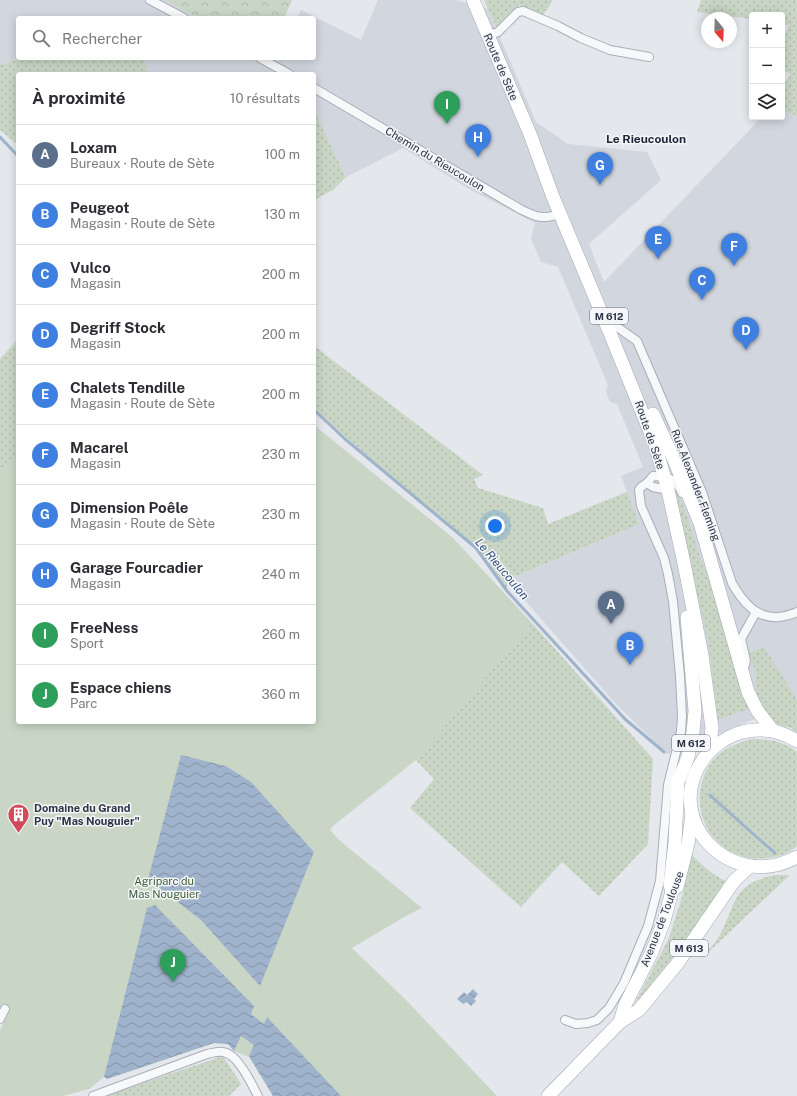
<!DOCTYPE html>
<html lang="fr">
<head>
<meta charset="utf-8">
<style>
	:root { --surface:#fff; --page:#f7f7f7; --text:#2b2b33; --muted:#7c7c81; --line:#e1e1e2; --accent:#d93025 }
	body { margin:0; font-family:"Public Sans",sans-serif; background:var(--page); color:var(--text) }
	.controls { position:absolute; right:12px; top:12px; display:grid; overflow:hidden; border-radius:4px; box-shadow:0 2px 10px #0003 }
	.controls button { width:36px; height:36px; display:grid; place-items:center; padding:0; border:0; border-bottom:1px solid var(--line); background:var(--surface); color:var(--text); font:20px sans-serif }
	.compass { position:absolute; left:701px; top:12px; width:36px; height:36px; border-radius:50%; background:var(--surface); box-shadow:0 2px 10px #0003; rotate:161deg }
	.you { position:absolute; left:495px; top:526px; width:14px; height:14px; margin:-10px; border:3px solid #fff; border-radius:50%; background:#1a73e8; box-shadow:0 0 0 6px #1a73e833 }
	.badge { display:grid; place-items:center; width:26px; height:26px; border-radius:50%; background:var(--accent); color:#fff; font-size:13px; font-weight:700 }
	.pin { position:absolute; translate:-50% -33px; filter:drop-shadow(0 1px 2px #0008) }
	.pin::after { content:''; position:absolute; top:21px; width:14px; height:12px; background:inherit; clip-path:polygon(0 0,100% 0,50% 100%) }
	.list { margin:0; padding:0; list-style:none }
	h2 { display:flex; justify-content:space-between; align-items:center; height:52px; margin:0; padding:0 16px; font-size:17px }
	h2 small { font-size:13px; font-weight:400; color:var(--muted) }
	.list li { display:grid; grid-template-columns:26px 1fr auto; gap:12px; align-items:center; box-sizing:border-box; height:60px; padding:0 16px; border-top:1px solid var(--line) }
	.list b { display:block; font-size:15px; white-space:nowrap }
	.list p { margin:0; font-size:13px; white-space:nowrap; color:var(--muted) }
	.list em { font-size:13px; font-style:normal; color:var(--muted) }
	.icon { flex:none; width:22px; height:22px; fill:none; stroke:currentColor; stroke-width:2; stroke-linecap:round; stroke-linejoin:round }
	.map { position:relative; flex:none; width:797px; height:1096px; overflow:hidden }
	.search { position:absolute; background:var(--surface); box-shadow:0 2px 10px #0003; left:16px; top:16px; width:300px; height:44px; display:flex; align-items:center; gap:10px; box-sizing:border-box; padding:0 14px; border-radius:4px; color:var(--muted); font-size:15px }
	.panel { position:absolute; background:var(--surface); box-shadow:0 2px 10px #0003; left:16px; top:72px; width:300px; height:652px; border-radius:4px }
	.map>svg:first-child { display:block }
	.built { fill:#d2d6de }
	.grass { fill:url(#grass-dots) }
	.forest { fill:url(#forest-crowns) }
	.park { fill:#c9d6c5 }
	.water { fill:url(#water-waves) }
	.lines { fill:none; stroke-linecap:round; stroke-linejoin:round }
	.stream { stroke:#9fb4cc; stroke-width:3 }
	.minor-casing { stroke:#a9aeb7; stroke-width:10 }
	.primary-casing { stroke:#a3abb8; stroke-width:14 }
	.minor { stroke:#f7f8fa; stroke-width:8 }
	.primary { stroke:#fff; stroke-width:13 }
	.labels { text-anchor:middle; stroke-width:3; stroke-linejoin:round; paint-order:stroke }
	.shield { fill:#f4f6f9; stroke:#676e7b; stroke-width:1 }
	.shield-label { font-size:10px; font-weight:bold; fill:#2b3445 }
	.street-label { font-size:11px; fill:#2b3445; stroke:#f4f6f9 }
	.poi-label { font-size:11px; font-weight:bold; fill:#2b3445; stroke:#f4f6f9; text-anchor:start }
	.park-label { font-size:11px; fill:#3f6138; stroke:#f4f6f9 }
	.neighbourhood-label { font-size:12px; font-weight:bold; fill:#1d2536; stroke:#f4f6f9 }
	.water-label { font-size:12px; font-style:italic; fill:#34527a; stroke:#f4f6f9 }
</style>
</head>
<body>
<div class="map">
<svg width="797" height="1096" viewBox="0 0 797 1096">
	<defs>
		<pattern id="grass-dots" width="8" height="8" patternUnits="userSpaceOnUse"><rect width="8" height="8" fill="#c9d6c5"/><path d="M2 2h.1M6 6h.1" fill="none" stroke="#adb8ab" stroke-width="1.8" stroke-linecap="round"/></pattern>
		<pattern id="forest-crowns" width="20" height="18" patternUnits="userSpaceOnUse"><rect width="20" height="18" fill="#c9d6c5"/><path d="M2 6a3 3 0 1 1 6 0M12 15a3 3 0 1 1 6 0" fill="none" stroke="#adb8ab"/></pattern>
		<pattern id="water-waves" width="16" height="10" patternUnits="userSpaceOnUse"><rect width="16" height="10" fill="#9fb4cc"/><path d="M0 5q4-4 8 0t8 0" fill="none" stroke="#8293a7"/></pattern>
	</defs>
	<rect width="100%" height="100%" fill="#e4e7ec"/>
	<g class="built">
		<path d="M 0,0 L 166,0 L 198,18 L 18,18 L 18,58 L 19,58 L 0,65 Z"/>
		<path d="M 378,0 L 456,0 L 488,9 L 536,122 L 568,144 L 647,152 L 661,180 L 589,244 L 604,282 L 762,117 L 782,117 L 782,110 L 797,116 L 797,707 L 793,704 L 667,754 L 616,704 L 507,580 L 639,524 L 621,476 L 643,467 L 617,404 L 610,402 L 606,392 L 608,385 L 558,267 L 541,262 L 531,239 L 535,223 L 469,189 L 403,148 L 346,177 L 314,110 L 314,74 L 149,74 L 143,58 L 270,58 L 278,62 L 280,58 L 314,58 L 314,18 L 297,18 L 301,10 L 361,40 Z"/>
	</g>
	<g class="grass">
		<path d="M 484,0 L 553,0 L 543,15 L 519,5 L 497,29 Z"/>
		<path d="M 701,0 L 797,0 L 797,116 L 782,110 L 782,89 L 790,74 L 782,69 L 782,44 L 789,25 L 782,24 L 782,15 L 752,15 L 752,19 L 697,12 Z"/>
		<path d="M 19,58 L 143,58 L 149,74 L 18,74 L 18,145 L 0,130 L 0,65 Z"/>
		<path d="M 314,110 L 346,177 L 333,190 L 314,200 Z"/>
		<path d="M 18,339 L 18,458 L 0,472 L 0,359 Z"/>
		<path d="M 314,346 L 483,475 L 474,479 L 478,488 L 543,508 L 548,524 L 627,492 L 639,524 L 507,580 L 507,591 L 476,548 L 314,410 Z"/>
		<path d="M 673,491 L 678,494 L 684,507 L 701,559 L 714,590 L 750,708 L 718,720 L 708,640 Z"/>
		<path d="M 532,623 L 653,759 L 648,844 L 599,896 L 562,862 L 521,907 L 410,808 L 434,779 L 416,760 Z"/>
		<path d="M 764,647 L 797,700 L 797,732 L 791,728 L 776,724 L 757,700 L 756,674 L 749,653 Z"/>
		<path d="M 750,739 C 768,739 782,740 797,752 L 797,846 C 789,854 777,857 767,858 C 712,865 680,803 713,760 C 722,749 736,744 750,739 Z"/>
		<path d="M 692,855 C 702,865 712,875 726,881 C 697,923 670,966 635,1003 L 669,938 L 682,897 Z"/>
		<path d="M 775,875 L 790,875 L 701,959 C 706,952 714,945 718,938 C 738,904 729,885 775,875 Z"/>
		<path d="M 223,1056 L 241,1084 L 229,1096 L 105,1096 Z"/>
	</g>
	<path class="forest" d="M 166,0 L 292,0 L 284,18 L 198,18 Z"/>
	<path class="park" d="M 314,425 L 452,537 L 532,623 L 416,760 L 333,826 L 330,830 L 339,840 L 422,908 L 404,917 L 352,948 L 406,1000 L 497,1096 L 273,1096 L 249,1057 L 234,1051 L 228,1044 L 214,1043 L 107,1079 L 104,1077 L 89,1089 L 63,1096 L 0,1096 L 0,1030 L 9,1012 L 0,1007 L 0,472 L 18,458 L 18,722 L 314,722 Z"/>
	<g class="water">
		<path d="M 181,755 L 226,766 L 251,782 L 314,852 L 260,986 L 201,920 L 148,879 Z"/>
		<path d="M 155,905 L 254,1006 L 251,1014 L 264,1024 L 267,1017 L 341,1096 L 273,1096 L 249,1056 L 254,1045 L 241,1036 L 234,1051 L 228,1044 L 214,1043 L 107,1079 L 104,1077 L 147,908 Z"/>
		<path d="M 473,989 L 478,994 L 474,999 L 476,1001 L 471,1006 L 467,1002 L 463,1004 L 457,999 L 464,992 L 467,995 Z"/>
	</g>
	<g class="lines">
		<g class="stream">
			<path d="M 0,137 L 16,154"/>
			<path d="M 314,410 L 345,439 L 476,548 L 507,591 L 625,719 L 664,752"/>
			<path d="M 710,795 L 743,825 L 775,853"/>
		</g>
		<defs>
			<g id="minor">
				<path d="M 150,0 L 184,18"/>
				<path d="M 488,36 L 498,32 L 518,12 L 523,11 L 558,26 L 581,38 L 610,50 L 649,57"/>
				<path d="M 260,58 L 289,74"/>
				<path d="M 314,88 L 520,209 C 536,217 542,220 559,214"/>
				<path d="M 613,324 L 637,341 L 702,492 L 732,583 C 742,601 756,619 779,617 C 785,616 791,615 797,612"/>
				<path d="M 647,483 L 653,487 L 668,490"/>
				<path d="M 745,665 L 746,661 L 741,639 L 756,612"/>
				<path d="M 0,1019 L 5,1009"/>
				<path d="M 565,1020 L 576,1024 L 588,1023 L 597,1020 L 609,1008 L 624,983 L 648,926 L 660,881 L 668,785 L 681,732 L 682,716 L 680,676 L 673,601 L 668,574 L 664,558 L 641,506 L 639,490 L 641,487 L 647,483 L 653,476 C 668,476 676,479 682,493"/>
				<path d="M 93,1096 L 207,1054 C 212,1053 218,1051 223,1052 C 238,1054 251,1083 258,1096"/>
			</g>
			<g id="primary">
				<path d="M 473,0 L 530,134 L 553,197 L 610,333 L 655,444 L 668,490 L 684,563 L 702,655 L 712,728 L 709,752"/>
				<path d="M 653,414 L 672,455 L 700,523 L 748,692 L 757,710 L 773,731"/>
				<path d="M 797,741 C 778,729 757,727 736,734 C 723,739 713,747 705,757 C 659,817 729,894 797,857"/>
				<path d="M 672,891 L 670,885 L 675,842 L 678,782 L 688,757 L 693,732 L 695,711 L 687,617"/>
				<path d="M 620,1022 L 625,1005 L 651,954 L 664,921 L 672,891 L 677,887 L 688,844 L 692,814"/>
				<path d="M 548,1096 L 620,1022 L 639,1010 L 677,964 L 734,881 L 750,866"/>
			</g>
		</defs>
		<use href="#minor" class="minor-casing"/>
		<use href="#primary" class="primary-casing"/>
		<use href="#minor" class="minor"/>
		<use href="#primary" class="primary"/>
	</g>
	<defs>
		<symbol id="building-pin" viewBox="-11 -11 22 30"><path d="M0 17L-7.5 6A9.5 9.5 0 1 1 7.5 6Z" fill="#d1495b" stroke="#f4f6f9"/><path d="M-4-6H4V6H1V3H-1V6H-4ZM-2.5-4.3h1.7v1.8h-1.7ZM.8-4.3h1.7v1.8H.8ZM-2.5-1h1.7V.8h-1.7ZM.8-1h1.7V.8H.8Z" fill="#fff"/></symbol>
	</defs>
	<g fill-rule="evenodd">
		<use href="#building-pin" x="6" y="802" width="25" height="34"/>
	</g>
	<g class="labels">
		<g class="shield">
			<rect x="590" y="308" width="38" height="16" rx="3"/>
			<rect x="672" y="735" width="38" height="16" rx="3"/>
			<rect x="670" y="940" width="38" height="16" rx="3"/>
		</g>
		<g class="shield-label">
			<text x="609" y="320">M 612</text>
			<text x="691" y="747">M 612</text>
			<text x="689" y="952">M 613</text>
		</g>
		<g class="street-label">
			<text transform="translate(501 67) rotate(67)" y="4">Route de Sète</text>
			<text transform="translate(435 159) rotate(31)" y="4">Chemin du Rieucoulon</text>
			<text transform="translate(650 435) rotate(71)" y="4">Route de Sète</text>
			<text transform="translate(696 485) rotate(69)" y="4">Rue Alexander Fleming</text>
			<text transform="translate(662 919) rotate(-69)" y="4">Avenue de Toulouse</text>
		</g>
		<g class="poi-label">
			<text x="34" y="812">Domaine du Grand<tspan x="34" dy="13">Puy "Mas Nouguier"</tspan></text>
		</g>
		<g class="park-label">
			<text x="164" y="885">Agriparc du<tspan x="164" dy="13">Mas Nouguier</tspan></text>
		</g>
		<g class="neighbourhood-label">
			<text x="646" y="143">Le Rieucoulon</text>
		</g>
		<g class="water-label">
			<text transform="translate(502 569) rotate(50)" y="4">Le Rieucoulon</text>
		</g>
	</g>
</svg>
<div class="controls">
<button>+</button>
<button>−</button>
<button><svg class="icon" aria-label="layers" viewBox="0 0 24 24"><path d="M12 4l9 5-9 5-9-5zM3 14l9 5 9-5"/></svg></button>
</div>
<svg class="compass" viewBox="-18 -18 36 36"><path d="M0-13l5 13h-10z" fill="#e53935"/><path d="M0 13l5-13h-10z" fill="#7c7c81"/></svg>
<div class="you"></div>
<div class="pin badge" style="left:611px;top:624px;background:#5c6f8a">A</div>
<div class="pin badge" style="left:630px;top:665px;background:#3f7fe0">B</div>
<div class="pin badge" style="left:702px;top:300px;background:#3f7fe0">C</div>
<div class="pin badge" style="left:746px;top:350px;background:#3f7fe0">D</div>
<div class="pin badge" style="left:658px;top:259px;background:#3f7fe0">E</div>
<div class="pin badge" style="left:734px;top:266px;background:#3f7fe0">F</div>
<div class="pin badge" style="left:600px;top:185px;background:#3f7fe0">G</div>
<div class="pin badge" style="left:478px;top:157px;background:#3f7fe0">H</div>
<div class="pin badge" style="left:447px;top:124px;background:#2e9e5b">I</div>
<div class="pin badge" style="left:173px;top:982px;background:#2e9e5b">J</div>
<div class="search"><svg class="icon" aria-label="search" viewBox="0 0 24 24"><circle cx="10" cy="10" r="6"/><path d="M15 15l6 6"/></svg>Rechercher</div>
<section class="panel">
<h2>À proximité<small>10 résultats</small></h2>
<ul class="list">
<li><span class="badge" style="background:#5c6f8a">A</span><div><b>Loxam</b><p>Bureaux · Route de Sète</p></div><em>100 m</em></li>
<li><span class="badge" style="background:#3f7fe0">B</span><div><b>Peugeot</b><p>Magasin · Route de Sète</p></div><em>130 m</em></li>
<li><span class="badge" style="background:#3f7fe0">C</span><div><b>Vulco</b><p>Magasin</p></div><em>200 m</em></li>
<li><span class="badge" style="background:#3f7fe0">D</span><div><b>Degriff Stock</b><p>Magasin</p></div><em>200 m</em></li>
<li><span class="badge" style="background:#3f7fe0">E</span><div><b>Chalets Tendille</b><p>Magasin · Route de Sète</p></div><em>200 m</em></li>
<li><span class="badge" style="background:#3f7fe0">F</span><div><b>Macarel</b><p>Magasin</p></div><em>230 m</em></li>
<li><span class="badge" style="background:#3f7fe0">G</span><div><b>Dimension Poêle</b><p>Magasin · Route de Sète</p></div><em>230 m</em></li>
<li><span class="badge" style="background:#3f7fe0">H</span><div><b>Garage Fourcadier</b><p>Magasin</p></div><em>240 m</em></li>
<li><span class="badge" style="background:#2e9e5b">I</span><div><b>FreeNess</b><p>Sport</p></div><em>260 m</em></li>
<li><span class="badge" style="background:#2e9e5b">J</span><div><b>Espace chiens</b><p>Parc</p></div><em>360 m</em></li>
</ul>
</section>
</div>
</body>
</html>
